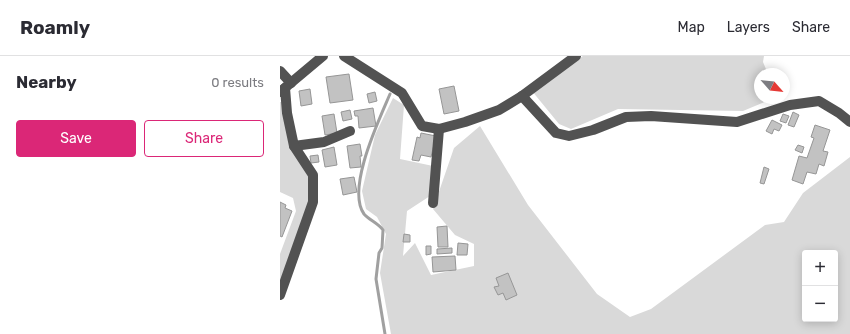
<!DOCTYPE html>
<html lang="en">
<head>
<meta charset="utf-8">
<style>
	:root { --surface:#fff; --page:#f2f2f3; --text:#2b2b33; --muted:#7c7c81; --line:#e1e1e2; --accent:#db2777 }
	body { margin:0; font-family:Rubik,sans-serif; background:var(--page); color:var(--text) }
	.controls { position:absolute; right:12px; bottom:12px; display:grid; overflow:hidden; border-radius:4px; box-shadow:0 2px 10px #0003 }
	.controls button { width:36px; height:36px; display:grid; place-items:center; padding:0; border:0; border-bottom:1px solid var(--line); background:var(--surface); color:var(--text); font:20px sans-serif }
	.compass { position:absolute; left:474px; top:12px; width:36px; height:36px; border-radius:50%; background:var(--surface); box-shadow:0 2px 10px #0003; rotate:117deg }
	.list { margin:0; padding:0; list-style:none }
	h2 { display:flex; justify-content:space-between; align-items:center; height:52px; margin:0; padding:0 16px; font-size:17px }
	h2 small { font-size:13px; font-weight:400; color:var(--muted) }
	.actions { display:flex; gap:8px; padding:12px 16px }
	.actions a { flex:1; padding:9px 0; border:1px solid var(--accent); border-radius:4px; text-align:center; font-size:14px; color:var(--accent) }
	.actions .main { background:var(--accent); color:#fff }
	.map { position:relative; flex:none; width:570px; height:278px; overflow:hidden }
	header { display:flex; align-items:center; gap:24px; box-sizing:border-box; height:56px; padding:0 20px; background:var(--surface); border-bottom:1px solid var(--line) }
	header strong { font-size:19px }
	nav { display:flex; gap:22px; margin-inline-start:auto; font-size:14px }
	main { display:flex }
	aside { flex:1; background:var(--surface) }
	.map>svg:first-child { display:block }
	.green { fill:#d9d9d9; fill-rule:evenodd }
	.lines { fill:none; stroke-linecap:round; stroke-linejoin:round }
	.stream { stroke:#a0a0a0; stroke-width:3 }
	.building { fill:#c2c2c2; stroke:#969696 }
	.minor { stroke:#525252; stroke-width:10 }
</style>
</head>
<body>
<header>
<strong>Roamly</strong>
<nav><a>Map</a><a>Layers</a><a>Share</a></nav>
</header>
<main>
<aside>
<h2>Nearby<small>0 results</small></h2>
<ul class="list">
</ul>
<div class="actions"><a class="main">Save</a><a>Share</a></div>
</aside>
<div class="map">
<svg width="570" height="278" viewBox="0 0 570 278">
	<rect width="100%" height="100%" fill="#fff"/>
	<g class="green">
		<path d="M 303,0 L 484,0 L 483,6 L 488,18 L 480,18 L 480,42 L 494,42 L 463,55 L 338,53 L 291,73 L 279,68 L 252,35 Z"/>
		<path d="M 113,42 L 124,49 L 120,103 L 153,110 L 150,140 L 127,155 L 123,200 L 135,187 L 151,219 L 194,210 L 194,188 L 175,179 L 153,153 L 174,92 L 200,70 L 248,149 L 317,238 L 350,261 L 371,253 L 485,169 L 504,166 L 523,137 L 570,101 L 570,278 L 111,278 L 100,217 L 106,178 L 97,161 L 86,153 L 82,135 L 95,79 ZM 525,197 L 555,197 L 555,263 L 525,263 Z"/>
		<path d="M 0,46 L 2,46 L 28,120 L 29,150 L 0,227 L 0,198 L 16,155 L 13,142 L 0,136 Z"/>
	</g>
	<g class="lines">
		<path class="stream" d="M 105,278 L 96,223 L 99,197 L 102,192 L 103,174 C 98,167 89,164 84,158 C 66,133 99,64 110,38"/>
	</g>
	<g class="building">
		<path d="M 69,18 L 73,44 L 50,47 L 46,21 Z"/>
		<path d="M 174,30 L 179,55 L 164,58 L 159,33 Z"/>
		<path d="M 30,33 L 32,48 L 21,50 L 19,35 Z"/>
		<path d="M 95,36 L 97,45 L 89,47 L 87,38 Z"/>
		<path d="M 93,52 L 96,70 L 79,72 L 78,60 L 75,60 L 74,55 Z"/>
		<path d="M 70,54 L 72,63 L 63,65 L 61,56 Z"/>
		<path d="M 513,56 L 519,59 L 514,71 L 508,69 Z"/>
		<path d="M 54,58 L 57,77 L 45,79 L 42,60 Z"/>
		<path d="M 503,58 L 509,60 L 506,67 L 500,65 Z"/>
		<path d="M 492,64 L 502,69 L 499,75 L 494,73 L 492,78 L 486,75 Z"/>
		<path d="M 535,69 L 550,74 L 543,95 L 548,96 L 544,110 L 539,108 L 536,118 L 527,116 L 523,128 L 512,124 L 519,100 L 527,102 L 534,82 L 531,81 Z"/>
		<path d="M 141,77 L 156,80 L 151,101 L 141,99 L 139,105 L 132,104 L 137,81 L 140,82 Z"/>
		<path d="M 80,88 L 82,100 L 80,100 L 81,111 L 70,112 L 67,90 Z"/>
		<path d="M 518,89 L 524,91 L 522,97 L 515,94 Z"/>
		<path d="M 54,91 L 57,109 L 45,111 L 42,94 Z"/>
		<path d="M 38,99 L 39,106 L 31,107 L 30,100 Z"/>
		<path d="M 484,111 L 489,113 L 484,128 L 480,127 Z"/>
		<path d="M 74,121 L 77,136 L 63,139 L 60,123 Z"/>
		<path d="M 0,146 L 6,149 L 5,152 L 12,155 L 2,181 L 0,180 Z"/>
		<path d="M 167,170 L 168,191 L 158,191 L 157,171 Z"/>
		<path d="M 124,178 L 130,179 L 130,186 L 123,186 Z"/>
		<path d="M 178,187 L 188,188 L 187,199 L 177,199 Z"/>
		<path d="M 146,190 L 151,190 L 151,198 L 146,199 Z"/>
		<path d="M 172,192 L 172,197 L 157,198 L 157,193 Z"/>
		<path d="M 175,200 L 176,214 L 153,216 L 152,201 Z"/>
		<path d="M 228,217 L 237,239 L 226,244 L 223,237 L 218,239 L 214,231 L 219,230 L 216,222 Z"/>
	</g>
	<g class="lines">
		<g class="minor">
			<path d="M 64,0 L 122,37 L 142,70 L 159,73 L 185,66 L 219,54 L 242,40 L 296,0"/>
			<path d="M 0,15 L 11,27"/>
			<path d="M 0,36 L 43,0"/>
			<path d="M 242,40 L 276,77 L 289,80 L 313,74 L 346,61 L 371,60 L 457,66 L 510,49 L 539,45 L 559,57 L 570,66"/>
			<path d="M 14,90 L 44,86 L 70,75"/>
			<path d="M 153,147 L 159,73"/>
			<path d="M 0,239 L 33,146 L 33,119 L 14,90 L 7,57 L 5,32"/>
		</g>
	</g>
</svg>
<div class="controls">
<button>+</button>
<button>−</button>
</div>
<svg class="compass" viewBox="-18 -18 36 36"><path d="M0-13l5 13h-10z" fill="#e53935"/><path d="M0 13l5-13h-10z" fill="#7c7c81"/></svg>
</div>
</main>
</body>
</html>
